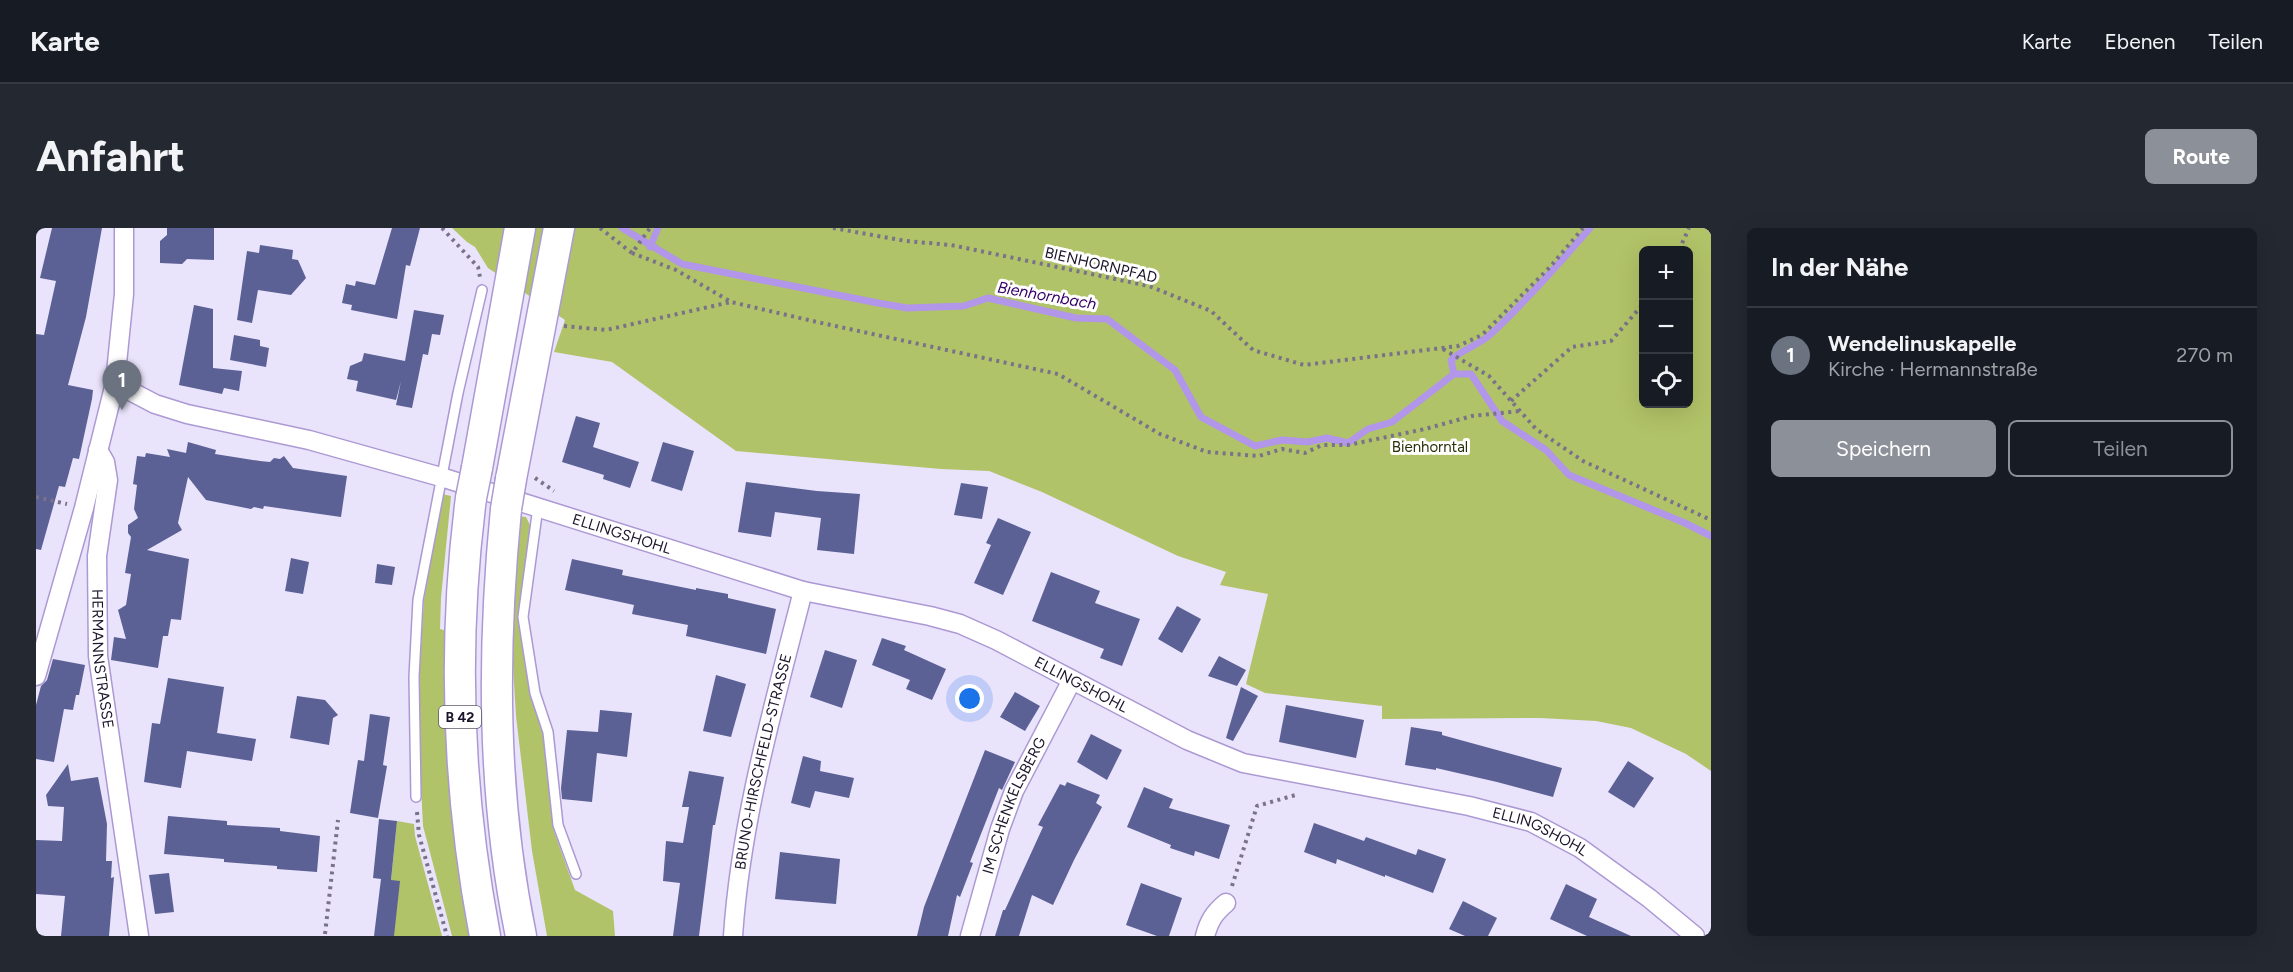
<!DOCTYPE html>
<html lang="de">
<head>
<meta charset="utf-8">
<style>
	:root { --surface:#171b24; --page:#242831; --text:#f1f3f6; --muted:#9ea1a6; --line:#363941; --accent:#8c9099 }
	body { margin:0; font-family:Figtree,sans-serif; background:var(--page); color:var(--text) }
	.controls { position:absolute; right:18px; top:18px; display:grid; overflow:hidden; border-radius:9px; box-shadow:0 6px 24px #0002 }
	.controls button { width:54px; height:54px; display:grid; place-items:center; padding:0; border:0; border-bottom:2px solid var(--line); background:var(--surface); color:var(--text); font:30px sans-serif }
	.you { position:absolute; left:934px; top:471px; width:21px; height:21px; margin:-15px; border:4px solid #fff; border-radius:50%; background:#1a73e8; box-shadow:0 0 0 9px #1a73e833 }
	.badge { display:grid; place-items:center; width:39px; height:39px; border-radius:50%; background:var(--accent); color:#fff; font-size:20px; font-weight:700 }
	.pin { position:absolute; translate:-50% -50px; filter:drop-shadow(0 2px 3px #0008) }
	.pin::after { content:''; position:absolute; top:32px; width:21px; height:18px; background:inherit; clip-path:polygon(0 0,100% 0,50% 100%) }
	.list { margin:0; padding:0; list-style:none }
	h2 { display:flex; justify-content:space-between; align-items:center; height:78px; margin:0; padding:0 24px; font-size:26px }
	h2 small { font-size:20px; font-weight:400; color:var(--muted) }
	.list li { display:grid; grid-template-columns:39px 1fr auto; gap:18px; align-items:center; box-sizing:border-box; height:96px; padding:0 24px; border-top:2px solid var(--line) }
	.list b { display:block; font-size:22px; white-space:nowrap }
	.list p { margin:0; font-size:20px; white-space:nowrap; color:var(--muted) }
	.list em { font-size:20px; font-style:normal; color:var(--muted) }
	.actions { display:flex; gap:12px; padding:18px 24px }
	.actions a { flex:1; padding:14px 0; border:2px solid var(--accent); border-radius:9px; text-align:center; font-size:21px; color:var(--accent) }
	.actions .main { background:var(--accent); color:#fff }
	.icon { flex:none; width:33px; height:33px; fill:none; stroke:currentColor; stroke-width:2; stroke-linecap:round; stroke-linejoin:round }
	.map { position:relative; flex:none; width:1675px; height:708px; overflow:hidden; border-radius:9px }
	header { display:flex; align-items:center; gap:36px; box-sizing:border-box; height:84px; padding:0 30px; background:var(--surface); border-bottom:2px solid var(--line) }
	header strong { font-size:28px }
	nav { display:flex; gap:33px; margin-inline-start:auto; font-size:21px }
	.intro { display:flex; align-items:center; justify-content:space-between; box-sizing:border-box; height:144px; padding:0 36px }
	h1 { margin:0; font-size:42px }
	.button { padding:15px 27px; border-radius:9px; background:var(--accent); color:#fff; font-size:21px; font-weight:700 }
	main { display:flex; gap:36px; padding:0 36px }
	aside { flex:1; background:var(--surface); border-radius:9px; box-shadow:0 6px 24px #0002 }
	.map>svg:first-child { display:block }
	.green { fill:#b1c368; fill-rule:evenodd }
	.lines { fill:none; stroke-linecap:round; stroke-linejoin:round }
	.stream { stroke:#b296e9; stroke-width:7 }
	.building { fill:#5b6095 }
	.service-casing { stroke:#ac99d3; stroke-width:12 }
	.minor-casing { stroke:#ac99d3; stroke-width:21 }
	.trunk-casing { stroke:#ac99d3; stroke-width:33 }
	.path { stroke:#797289; stroke-width:4; stroke-dasharray:3 4.5; stroke-linecap:butt }
	.service { stroke:#fff; stroke-width:9 }
	.minor { stroke:#fff; stroke-width:18 }
	.trunk { stroke:#fff; stroke-width:30 }
	.trunk-bridge-casing { stroke:#ac99d3; stroke-width:33; stroke-linecap:butt }
	.trunk-bridge { stroke:#fff; stroke-width:30 }
	.labels { text-anchor:middle; stroke-width:6; stroke-linejoin:round; paint-order:stroke }
	.shield { fill:#fff; stroke:#605a6a; stroke-width:1.5 }
	.shield-label { font-size:14px; font-weight:bold; fill:#1c142a }
	.street-label { font-size:15px; fill:#1c142a; stroke:#fff }
	.park-label { font-size:15px; fill:#2a3109; stroke:#fff }
	.water-label { font-size:16px; font-style:italic; fill:#360167; stroke:#fff }
</style>
</head>
<body>
<header>
<strong>Karte</strong>
<nav><a>Karte</a><a>Ebenen</a><a>Teilen</a></nav>
</header>
<div class="intro"><h1>Anfahrt</h1><a class="button">Route</a></div>
<main>
<div class="map">
<svg width="1675" height="708" viewBox="0 0 1675 708">
	<rect width="100%" height="100%" fill="#eae3fc"/>
	<g class="green">
		<path d="M 416,0 L 1675,0 L 1675,543 L 1650,526 L 1595,500 L 1560,493 L 1504,490 L 1346,491 L 1346,478 L 1229,465 L 1210,456 L 1232,366 L 1184,357 L 1190,344 L 1142,328 L 1006,264 L 953,243 L 905,241 L 700,223 L 576,134 L 518,124 L 529,92 L 452,40 L 439,19 L 431,14 ZM 1608,22 L 1652,22 L 1652,176 L 1608,176 Z"/>
		<path d="M 406,266 L 415,268 L 405,370 L 404,401 L 411,403 C 410,444 408,485 411,526 C 416,587 425,648 435,708 L 416,708 L 387,598 L 383,519 L 383,448 L 388,372 Z"/>
		<path d="M 482,288 L 490,289 L 495,299 L 483,389 L 497,475 L 508,509 L 518,603 L 539,662 L 577,683 L 579,708 L 511,708 L 496,623 L 480,488 L 474,389 Z"/>
		<path d="M 361,593 L 378,596 L 379,608 L 406,708 L 358,708 L 355,652 Z"/>
	</g>
	<g class="lines">
		<g class="stream">
			<path d="M 586,0 L 646,36 L 842,75 L 871,80 L 928,78 L 952,70 L 1040,90 L 1071,91 L 1139,142 L 1165,189 L 1219,218 L 1246,212 L 1272,214 L 1291,210 L 1312,215 L 1332,201 L 1356,194 L 1418,146 L 1415,132 C 1427,121 1443,117 1455,106 C 1490,73 1522,37 1554,0"/>
			<path d="M 614,19 L 622,0"/>
			<path d="M 1418,146 L 1435,146 L 1466,193 L 1510,222 L 1533,247 L 1649,295 L 1675,308"/>
		</g>
	</g>
	<g class="building">
		<path d="M 16,0 L 66,0 L 50,89 L 32,157 L 57,162 L 56,171 L 43,231 L 37,230 L 29,259 L 23,258 L 5,322 L 0,321 L 0,106 L 8,107 L 20,53 L 4,50 Z"/>
		<path d="M 131,0 L 178,0 L 178,32 L 151,31 L 146,36 L 124,35 L 124,13 L 131,7 Z"/>
		<path d="M 356,0 L 384,0 L 374,38 L 370,37 L 361,91 L 315,82 L 316,77 L 306,75 L 310,56 L 319,58 L 320,53 L 339,57 Z"/>
		<path d="M 224,17 L 257,22 L 256,31 L 262,32 L 270,50 L 255,67 L 222,62 L 216,95 L 201,92 L 211,23 L 223,25 Z"/>
		<path d="M 158,77 L 177,81 L 177,140 L 206,143 L 203,163 L 188,160 L 186,166 L 143,157 Z"/>
		<path d="M 378,82 L 408,87 L 404,107 L 396,106 L 392,127 L 387,126 L 376,180 L 360,177 L 365,153 L 360,172 L 320,163 L 322,153 L 311,151 L 314,138 L 326,133 L 328,125 L 369,133 Z"/>
		<path d="M 198,107 L 224,112 L 224,118 L 233,120 L 230,139 L 194,132 Z"/>
		<path d="M 540,188 L 564,195 L 557,219 L 603,234 L 594,260 L 567,251 L 568,247 L 526,234 Z"/>
		<path d="M 152,214 L 180,222 L 179,226 L 224,233 L 234,234 L 238,230 L 244,231 L 248,228 L 257,240 L 311,248 L 305,289 L 228,278 L 227,281 L 218,279 L 215,281 L 170,272 L 152,249 L 142,295 L 146,302 L 111,322 L 153,331 L 145,392 L 135,391 L 132,408 L 127,408 L 122,440 L 75,432 L 78,409 L 90,411 L 82,382 L 90,377 L 95,346 L 89,345 L 95,309 L 92,305 L 92,297 L 102,290 L 98,281 L 101,257 L 97,256 L 101,228 L 109,229 L 110,225 L 134,229 L 131,221 L 150,225 Z"/>
		<path d="M 627,214 L 658,223 L 646,263 L 615,253 Z"/>
		<path d="M 710,254 L 781,263 L 824,266 L 818,326 L 781,322 L 785,290 L 739,284 L 735,309 L 702,304 Z"/>
		<path d="M 925,255 L 952,259 L 946,291 L 918,287 Z"/>
		<path d="M 962,290 L 995,304 L 967,367 L 938,355 L 955,317 L 950,315 Z"/>
		<path d="M 255,330 L 273,334 L 267,366 L 249,363 Z"/>
		<path d="M 536,331 L 587,342 L 586,347 L 660,362 L 660,360 L 692,366 L 692,370 L 740,381 L 730,426 L 650,408 L 652,397 L 596,386 L 598,377 L 529,362 Z"/>
		<path d="M 341,336 L 359,339 L 356,357 L 339,355 Z"/>
		<path d="M 1015,344 L 1064,363 L 1059,375 L 1104,391 L 1086,438 L 1064,430 L 1068,421 L 996,393 Z"/>
		<path d="M 1141,378 L 1165,391 L 1146,425 L 1122,411 Z"/>
		<path d="M 846,410 L 870,418 L 868,422 L 910,441 L 896,472 L 870,461 L 874,452 L 836,437 Z"/>
		<path d="M 789,422 L 821,432 L 806,480 L 774,469 Z"/>
		<path d="M 1183,428 L 1210,442 L 1201,458 L 1172,448 Z"/>
		<path d="M 17,431 L 49,437 L 43,467 L 40,467 L 37,482 L 28,481 L 18,534 L 0,531 L 0,477 L 5,458 L 11,452 Z"/>
		<path d="M 680,447 L 710,456 L 695,509 L 667,503 Z"/>
		<path d="M 132,450 L 188,459 L 181,505 L 220,511 L 216,533 L 151,523 L 145,560 L 108,554 L 116,495 L 124,496 Z"/>
		<path d="M 1205,459 L 1222,468 L 1197,513 L 1190,510 Z"/>
		<path d="M 979,464 L 1004,478 L 989,503 L 964,489 Z"/>
		<path d="M 261,468 L 289,472 L 302,487 L 297,490 L 293,517 L 254,510 Z"/>
		<path d="M 1250,477 L 1328,492 L 1320,530 L 1243,514 Z"/>
		<path d="M 564,482 L 596,485 L 591,529 L 561,525 L 556,574 L 526,571 L 525,560 L 531,502 L 562,504 Z"/>
		<path d="M 334,486 L 354,489 L 347,537 L 351,538 L 342,590 L 314,585 L 322,532 L 328,533 Z"/>
		<path d="M 1375,499 L 1406,504 L 1406,507 L 1526,540 L 1517,569 L 1461,554 L 1400,540 L 1400,542 L 1369,537 Z"/>
		<path d="M 1055,506 L 1086,522 L 1071,552 L 1041,534 Z"/>
		<path d="M 949,522 L 979,534 L 966,562 L 963,560 L 934,634 L 937,635 L 924,669 L 921,667 L 912,708 L 881,708 L 888,679 Z"/>
		<path d="M 767,528 L 785,533 L 784,543 L 818,550 L 813,570 L 779,563 L 774,580 L 755,575 Z"/>
		<path d="M 1592,533 L 1618,550 L 1598,580 L 1572,564 Z"/>
		<path d="M 32,536 L 35,553 L 62,549 L 71,596 L 70,633 L 76,633 L 75,650 L 78,649 L 73,708 L 25,708 L 29,668 L 0,666 L 0,612 L 26,613 L 28,579 L 12,578 L 10,567 Z"/>
		<path d="M 653,543 L 688,549 L 679,597 L 677,597 L 663,708 L 637,708 L 644,655 L 627,653 L 630,613 L 647,615 L 653,579 L 646,579 Z"/>
		<path d="M 1031,554 L 1064,567 L 1060,575 L 1066,579 L 1038,632 L 1017,677 L 996,667 L 983,708 L 959,708 L 967,682 L 969,682 L 1007,599 L 1002,597 L 1024,556 L 1029,558 Z"/>
		<path d="M 1108,559 L 1137,571 L 1133,580 L 1194,597 L 1183,631 L 1159,623 L 1158,628 L 1134,620 L 1135,617 L 1091,599 Z"/>
		<path d="M 132,588 L 191,593 L 191,597 L 244,600 L 244,603 L 284,608 L 281,644 L 241,641 L 241,638 L 188,634 L 188,631 L 128,626 Z"/>
		<path d="M 343,591 L 361,593 L 355,652 L 364,653 L 358,708 L 338,708 L 345,651 L 337,650 Z"/>
		<path d="M 1278,595 L 1328,613 L 1330,609 L 1380,627 L 1382,621 L 1410,631 L 1397,665 L 1349,647 L 1349,649 L 1301,631 L 1300,636 L 1268,624 Z"/>
		<path d="M 744,624 L 804,631 L 800,676 L 739,671 Z"/>
		<path d="M 133,645 L 138,684 L 119,686 L 113,647 Z"/>
		<path d="M 1105,655 L 1146,670 L 1133,708 L 1121,708 L 1090,697 Z"/>
		<path d="M 1530,656 L 1561,671 L 1553,689 L 1595,708 L 1551,708 L 1514,691 Z"/>
		<path d="M 1427,673 L 1461,690 L 1452,708 L 1429,708 L 1413,701 Z"/>
	</g>
	<g class="lines">
		<defs>
			<g id="service">
				<path d="M 502,279 L 487,389 L 499,465 L 512,504 L 522,597 L 540,646"/>
				<path d="M 380,569 L 378,449 L 382,372 L 422,165 L 446,62"/>
			</g>
			<g id="minor">
				<path id="s1" d="M 79,155 L 119,176 L 151,186 L 273,212 L 405,249 L 767,363 L 894,388 L 924,396 L 960,412 L 1151,512 L 1207,535 L 1433,578 L 1495,594 L 1544,620 L 1613,670 L 1659,708"/>
				<path id="s2" d="M 62,222 L 69,234 L 72,252 L 61,328 L 62,428 L 103,708"/>
				<path d="M 0,448 L 48,280 L 79,155 L 88,66 L 88,0"/>
				<path id="s3" d="M 697,708 C 705,590 738,477 767,363"/>
				<path id="s4" d="M 934,708 L 964,601 L 978,563 L 1036,452"/>
				<path d="M 1169,708 C 1173,693 1178,685 1190,675"/>
			</g>
			<g id="trunk">
				<path d="M 441,240 L 484,0"/>
				<path d="M 475,251 L 523,0"/>
				<path d="M 435,270 C 416,418 421,561 449,708"/>
				<path d="M 470,281 C 456,424 456,567 485,708"/>
			</g>
		</defs>
		<use href="#service" class="service-casing"/>
		<use href="#minor" class="minor-casing"/>
		<use href="#trunk" class="trunk-casing"/>
		<g class="path">
			<path d="M 406,0 L 442,39 L 444,49"/>
			<path d="M 564,0 L 596,25 L 614,0"/>
			<path d="M 797,0 L 870,13 L 915,17 L 1113,58 L 1175,83 L 1217,122 L 1268,137 L 1422,118 L 1446,107 L 1514,39 L 1547,0"/>
			<path d="M 1643,22 L 1653,0"/>
			<path d="M 596,25 L 640,42 L 695,74 L 781,94 L 1022,146 L 1124,206 L 1171,224 L 1223,228 L 1246,221 L 1269,225 L 1286,217 L 1312,217 L 1389,201 L 1436,188 L 1484,183"/>
			<path d="M 528,98 L 570,102 L 695,74"/>
			<path d="M 1407,121 L 1453,148 L 1500,201 L 1547,233 L 1675,292"/>
			<path d="M 1475,173 L 1536,119 L 1575,113 L 1608,75"/>
			<path d="M 499,250 L 518,263"/>
			<path d="M 0,269 L 31,276"/>
			<path d="M 381,584 L 383,607 L 411,708"/>
			<path d="M 1196,658 L 1221,578 L 1263,566"/>
			<path d="M 289,706 L 302,592"/>
		</g>
		<use href="#service" class="service"/>
		<use href="#minor" class="minor"/>
		<use href="#trunk" class="trunk"/>
		<defs>
			<g id="trunk-bridge">
				<path d="M 435,270 L 441,240"/>
				<path d="M 470,281 L 475,251"/>
			</g>
		</defs>
		<use href="#trunk-bridge" class="trunk-bridge-casing"/>
		<use href="#trunk-bridge" class="trunk-bridge"/>
	</g>
	<g class="labels">
		<rect class="shield" x="403" y="478" width="42" height="22" rx="4.5"/>
		<g class="shield-label">
			<text x="424" y="494">B 42</text>
		</g>
		<g class="street-label">
			<text transform="translate(1065 37) rotate(13)" y="5">BIENHORNPFAD</text>
			<text dy="5" stroke="none"><textPath href="#s1" startOffset="530">ELLINGSHOHL</textPath></text>
			<text dy="5" stroke="none"><textPath href="#s2" startOffset="212">HERMANNSTRASSE</textPath></text>
			<text dy="5" stroke="none"><textPath href="#s1" startOffset="1016">ELLINGSHOHL</textPath></text>
			<text dy="5" stroke="none"><textPath href="#s3" startOffset="177">BRUNO-HIRSCHFELD-STRASSE</textPath></text>
			<text dy="5" stroke="none"><textPath href="#s4" startOffset="138">IM SCHENKELSBERG</textPath></text>
			<text dy="5" stroke="none"><textPath href="#s1" startOffset="1502">ELLINGSHOHL</textPath></text>
		</g>
		<g class="park-label">
			<text x="1394" y="224">Bienhorntal</text>
		</g>
		<g class="water-label">
			<text transform="translate(1011 67) rotate(10)" y="6">Bienhornbach</text>
		</g>
	</g>
</svg>
<div class="controls">
<button>+</button>
<button>−</button>
<button><svg class="icon" aria-label="locate" viewBox="0 0 24 24"><circle cx="12" cy="12" r="6"/><path d="M12 2v4M12 18v4M2 12h4M18 12h4"/></svg></button>
</div>
<div class="you"></div>
<div class="pin badge" style="left:86px;top:182px;background:#6b7280">1</div>
</div>
<aside>
<h2>In der Nähe<small></small></h2>
<ul class="list">
<li><span class="badge" style="background:#6b7280">1</span><div><b>Wendelinuskapelle</b><p>Kirche · Hermannstraße</p></div><em>270 m</em></li>
</ul>
<div class="actions"><a class="main">Speichern</a><a>Teilen</a></div>
</aside>
</main>
</body>
</html>
